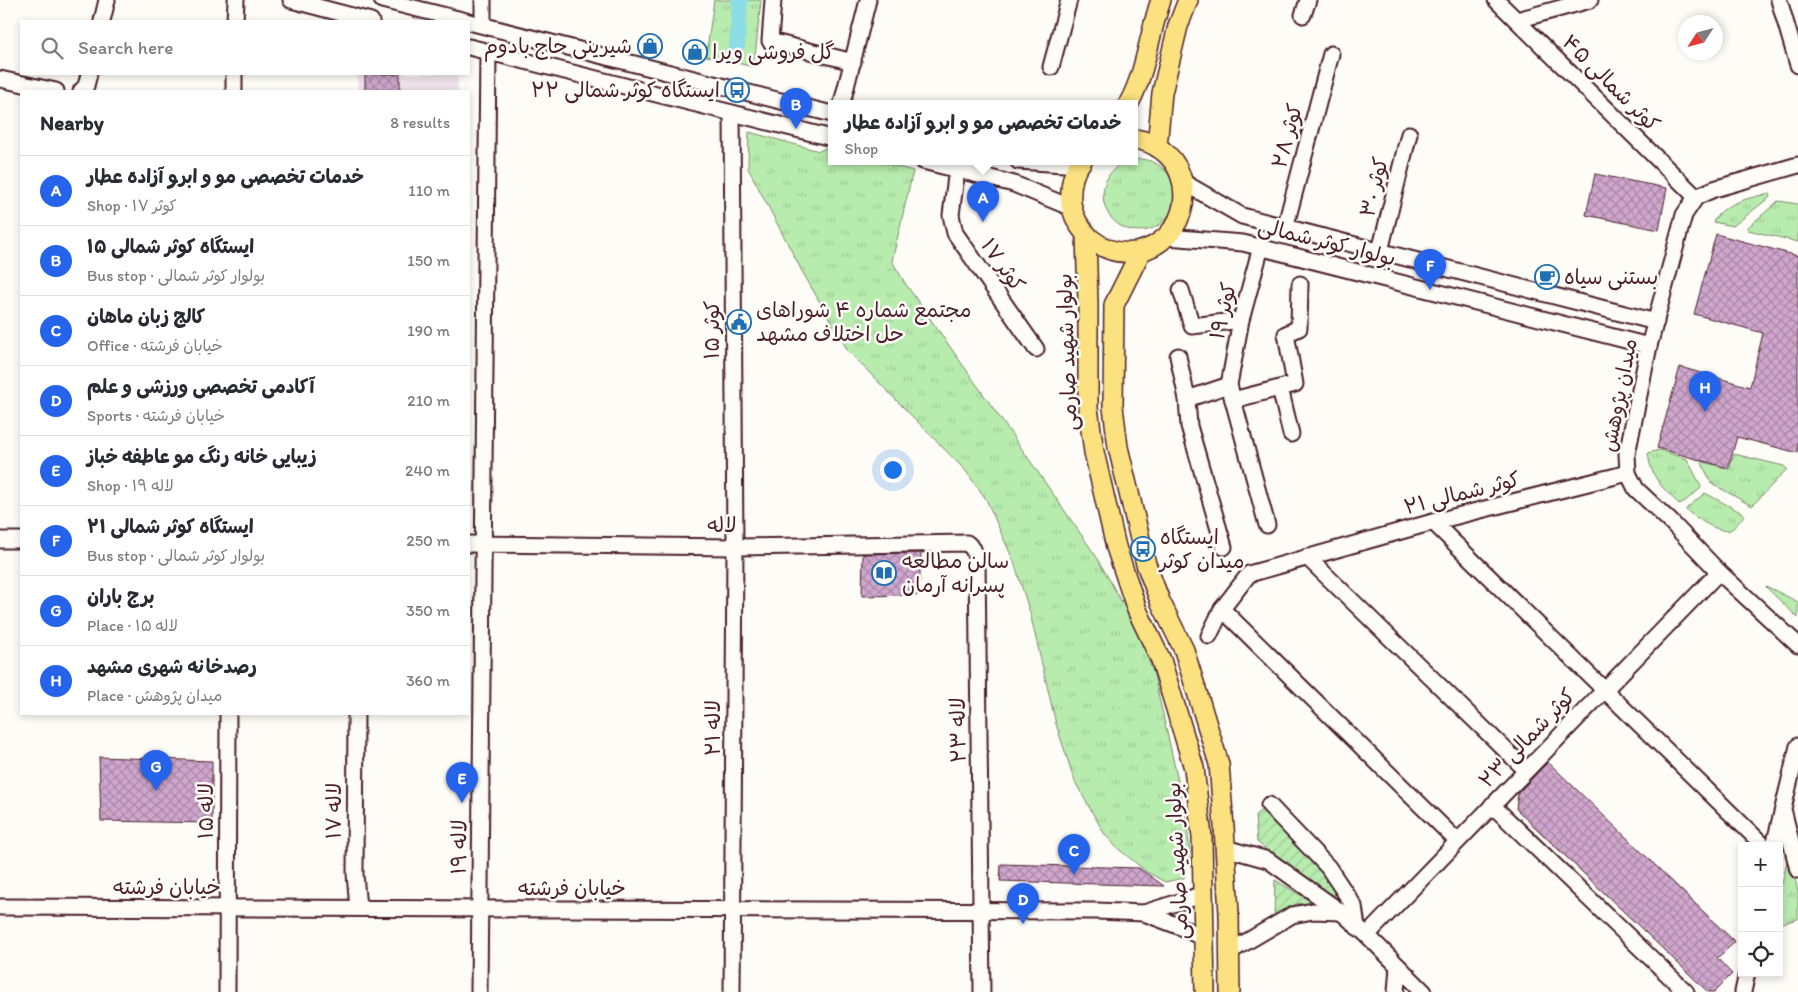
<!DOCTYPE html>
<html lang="en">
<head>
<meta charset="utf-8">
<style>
	:root { --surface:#fff; --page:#f7f7f7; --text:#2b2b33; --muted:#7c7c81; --line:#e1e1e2; --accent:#2563eb }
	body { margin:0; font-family:Itim,"Playpen Sans Arabic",sans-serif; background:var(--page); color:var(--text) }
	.controls { position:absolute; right:15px; bottom:15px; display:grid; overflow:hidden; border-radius:0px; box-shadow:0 2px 8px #0003 }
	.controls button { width:45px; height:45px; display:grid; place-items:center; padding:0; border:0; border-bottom:1px solid var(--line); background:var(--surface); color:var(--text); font:25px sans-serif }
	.compass { position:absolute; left:1678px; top:15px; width:45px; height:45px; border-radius:50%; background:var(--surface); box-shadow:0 2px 8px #0003; rotate:234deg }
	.you { position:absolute; left:892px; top:469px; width:18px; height:18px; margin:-12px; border:4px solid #fff; border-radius:50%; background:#1a73e8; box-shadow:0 0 0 8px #1a73e833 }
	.badge { display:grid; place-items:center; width:32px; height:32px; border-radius:50%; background:var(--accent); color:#fff; font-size:16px; font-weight:700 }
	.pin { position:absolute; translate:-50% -41px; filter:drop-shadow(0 1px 2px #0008) }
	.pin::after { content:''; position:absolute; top:26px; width:18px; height:15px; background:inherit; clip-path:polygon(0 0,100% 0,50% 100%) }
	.popup { position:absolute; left:828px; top:100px; width:310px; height:65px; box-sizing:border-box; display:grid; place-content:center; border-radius:0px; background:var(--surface); filter:drop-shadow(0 1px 4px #0005); font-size:16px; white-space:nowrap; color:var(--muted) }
	.popup b { font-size:19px; color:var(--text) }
	.popup::after { content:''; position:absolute; left:50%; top:100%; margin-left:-10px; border:10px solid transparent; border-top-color:var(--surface) }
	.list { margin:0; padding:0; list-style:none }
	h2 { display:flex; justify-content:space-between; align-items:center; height:65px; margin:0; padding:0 20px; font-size:21px }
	h2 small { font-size:16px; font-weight:400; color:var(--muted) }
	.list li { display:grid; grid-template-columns:32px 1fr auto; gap:15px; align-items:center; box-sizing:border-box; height:70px; padding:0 20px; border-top:1px solid var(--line) }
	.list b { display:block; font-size:19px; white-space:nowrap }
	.list p { margin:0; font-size:16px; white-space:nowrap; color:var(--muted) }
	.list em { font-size:16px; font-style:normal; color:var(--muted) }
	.icon { flex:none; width:28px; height:28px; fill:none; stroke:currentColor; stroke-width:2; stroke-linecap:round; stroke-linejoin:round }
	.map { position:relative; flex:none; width:1798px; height:992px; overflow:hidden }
	.search { position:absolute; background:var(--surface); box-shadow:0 2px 8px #0003; left:20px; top:20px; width:450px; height:55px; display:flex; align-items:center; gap:12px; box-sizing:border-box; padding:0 18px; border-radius:0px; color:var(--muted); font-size:19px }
	.panel { position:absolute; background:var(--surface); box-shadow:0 2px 8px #0003; left:20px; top:90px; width:450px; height:625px; border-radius:0px }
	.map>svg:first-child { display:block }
	.built { fill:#efe2ea }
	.grass { fill:url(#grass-tufts); stroke:#80866c }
	.garden { fill:url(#garden-furrows); stroke:#80866c }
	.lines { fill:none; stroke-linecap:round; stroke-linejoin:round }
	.canal { stroke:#8cdde5; stroke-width:16 }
	.building { fill:url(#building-cross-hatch); stroke:#4a1f2b }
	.minor-casing { stroke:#4a1f2b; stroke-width:19 }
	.major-casing { stroke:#4a1f2b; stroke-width:22 }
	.minor { stroke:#fdfcf7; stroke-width:15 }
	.major { stroke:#fbe180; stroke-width:19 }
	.labels { text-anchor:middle; stroke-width:5; stroke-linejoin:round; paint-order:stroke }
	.poi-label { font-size:21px; fill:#4a1f2b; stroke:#fdfcf7; text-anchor:start }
	.street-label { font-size:21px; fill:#4a1f2b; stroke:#fdfcf7 }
</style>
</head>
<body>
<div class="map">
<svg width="1798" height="992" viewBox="0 0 1798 992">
	<defs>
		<pattern id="grass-tufts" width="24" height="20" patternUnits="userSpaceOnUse" patternTransform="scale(1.25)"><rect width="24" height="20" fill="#b7ecae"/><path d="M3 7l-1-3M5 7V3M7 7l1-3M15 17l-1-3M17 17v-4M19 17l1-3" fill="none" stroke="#9fca96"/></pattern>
		<pattern id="garden-furrows" width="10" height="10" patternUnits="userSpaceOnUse" patternTransform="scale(1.25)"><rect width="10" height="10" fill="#b7ecae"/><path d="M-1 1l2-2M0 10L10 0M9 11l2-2" fill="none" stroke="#9fca96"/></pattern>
		<pattern id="building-cross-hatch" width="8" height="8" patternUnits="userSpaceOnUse" patternTransform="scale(1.25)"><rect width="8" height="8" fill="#cfa7cd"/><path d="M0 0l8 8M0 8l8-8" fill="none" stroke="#aa87a7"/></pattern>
	</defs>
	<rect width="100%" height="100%" fill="#fdfcf7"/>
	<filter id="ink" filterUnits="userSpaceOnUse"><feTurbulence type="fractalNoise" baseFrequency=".02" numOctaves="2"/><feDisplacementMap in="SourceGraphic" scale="10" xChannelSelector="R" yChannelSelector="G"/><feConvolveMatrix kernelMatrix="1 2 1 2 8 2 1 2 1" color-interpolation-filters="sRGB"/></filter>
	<g filter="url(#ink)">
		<path class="built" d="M 357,74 L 453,74 L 458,80 L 458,91 L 358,91 Z"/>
		<g class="grass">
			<path d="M 714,0 L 761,0 L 754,67 L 706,56 Z"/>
			<path d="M 749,132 L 819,151 L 828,147 L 832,148 L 832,161 L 877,161 L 913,171 L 892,261 L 905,283 L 1017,442 L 1096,556 L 1139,633 L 1154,675 L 1185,812 L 1190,852 L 1184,878 L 1165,882 L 1147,872 L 1116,847 L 1104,833 L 1075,782 L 1056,724 L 1030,613 L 1014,562 L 986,499 L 965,470 L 848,351 L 803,273 L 748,168 Z"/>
			<circle cx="1139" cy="195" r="36"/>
			<path d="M 1769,193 L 1770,197 L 1733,226 L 1713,222 C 1724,202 1748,199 1769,193 Z"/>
			<path d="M 1778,201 L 1798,204 L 1798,242 L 1748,230 L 1747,228 Z"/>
			<path d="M 1659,450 L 1687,459 L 1701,486 L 1700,489 L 1680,505 C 1663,488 1651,479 1648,453 Z"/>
			<path d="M 1734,454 L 1784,466 L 1787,469 L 1752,506 L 1711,483 L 1701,461 L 1729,469 Z"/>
			<path d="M 1705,493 L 1744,514 L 1744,516 C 1740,520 1735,528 1730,530 C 1719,534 1695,517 1686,510 L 1687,508 Z"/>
			<path d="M 1766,586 L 1798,602 L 1798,618 L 1766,587 Z"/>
			<path d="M 1789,851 L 1798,892 L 1798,919 L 1779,924 L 1779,899 Z"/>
		</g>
		<g class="garden">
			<path d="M 1265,807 L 1338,887 L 1333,898 L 1277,859 L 1257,842 L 1255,815 Z"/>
			<path d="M 1275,880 L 1314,903 L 1296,904 L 1274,916 Z"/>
		</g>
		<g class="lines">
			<path class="canal" d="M 737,45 L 740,0"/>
		</g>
		<g class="building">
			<rect x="365" y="74" width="35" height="17"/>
			<path d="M 1595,174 L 1667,188 L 1659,230 L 1586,215 Z"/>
			<path d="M 1716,234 L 1798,256 L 1798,453 L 1737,437 L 1728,468 L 1657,448 L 1680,367 L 1750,387 L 1763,333 L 1694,314 Z"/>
			<path d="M 921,553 L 919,595 L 862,596 L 863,554 Z"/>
			<path d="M 99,757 L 212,761 L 212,823 L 101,821 Z"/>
			<path d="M 1548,762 L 1735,942 L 1717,958 L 1732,974 L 1714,992 L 1708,992 L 1516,809 L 1518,793 Z"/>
			<path d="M 1001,864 L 1139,868 L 1164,886 L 1000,881 Z"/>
		</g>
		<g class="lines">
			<defs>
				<g id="minor">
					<path d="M 291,0 L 371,21"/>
					<path d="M 382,0 L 466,21"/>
					<path d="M 773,0 L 770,41 L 853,62"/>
					<path d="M 1496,0 L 1696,197"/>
					<path d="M 1779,0 L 1798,65"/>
					<path d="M 1303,15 L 1308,0"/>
					<path d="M 1517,20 L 1590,0"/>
					<path d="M 102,21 L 107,0"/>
					<path d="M 235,21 L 236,0"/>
					<path d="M 469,22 L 832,114"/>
					<path d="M 483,25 L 483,0"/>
					<path d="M 469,47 L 832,138"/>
					<path d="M 1051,67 L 1069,0"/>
					<path d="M 0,79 L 56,91"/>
					<path d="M 81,91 L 86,86 L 89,74"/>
					<path d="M 234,91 L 234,74"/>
					<path d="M 842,103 L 868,0"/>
					<path d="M 732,113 L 735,547 L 732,992"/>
					<path d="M 923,161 L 1014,184 L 1072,208"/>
					<path d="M 1018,161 L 1079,165"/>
					<path d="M 1798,165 L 1714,189 L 1696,197 L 1684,215 L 1649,346 L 1627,454 L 1628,473 L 1636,489 L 1671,522 L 1719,572 L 1798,645"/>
					<path d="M 957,169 L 951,215 L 955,233 L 1036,349"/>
					<path d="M 1183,182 L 1242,216 L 1656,322"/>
					<path d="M 1285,228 L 1331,54"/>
					<path d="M 1167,237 L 1243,243 L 1649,346"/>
					<path d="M 1261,247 L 1241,320 L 1229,385 L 1267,525"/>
					<path d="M 1380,251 L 1409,134"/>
					<path d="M 1181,290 L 1192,326 L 1241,320"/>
					<path d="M 1178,356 L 1187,399 L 1189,426 L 1224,547"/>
					<path d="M 1280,388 L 1291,434"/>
					<path d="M 1187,399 L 1229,385"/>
					<path d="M 1233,400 L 1295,384 L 1286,334 L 1299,328 L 1300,284"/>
					<path d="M 1433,522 L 1764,846"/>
					<path d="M 0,540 L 21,540"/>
					<path d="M 469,544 L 735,547 L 967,543 L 973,549 L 977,560 L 982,992"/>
					<path d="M 1307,557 L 1526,770"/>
					<path d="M 1222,609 L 1457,841"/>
					<path d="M 1209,636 L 1222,609 L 1249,574 L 1433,522 L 1628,473"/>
					<path d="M 356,714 L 355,874 L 358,908"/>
					<path d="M 1269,805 L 1328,867 L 1354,906 L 1357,927"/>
					<path d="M 1492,805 L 1686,992"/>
					<path d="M 1784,813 L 1798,870"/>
					<path d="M 1774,846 L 1798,746"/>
					<path d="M 1225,848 L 1268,860 L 1341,912 L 1367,935 L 1424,992"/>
					<path d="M 0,907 L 1097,911 L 1144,913 L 1181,927 L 1203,938"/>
					<path d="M 1144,913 L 1192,898 L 1203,893"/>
					<path d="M 1367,935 L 1719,572"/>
					<path d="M 1229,952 L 1292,915 L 1313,911 L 1341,912"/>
					<path d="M 227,992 L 228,714"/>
					<path d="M 479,992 L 488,52"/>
					<path d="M 1396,992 L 1398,966"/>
					<path d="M 1743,992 L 1747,973"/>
				</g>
				<g id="major">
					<path d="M 1129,103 C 1146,72 1149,34 1161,0"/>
					<path d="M 1157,147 L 1162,93 L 1178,26 L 1188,0"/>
					<path d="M 1082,161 C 1072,172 1070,188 1071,203 C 1073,217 1081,230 1091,239 C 1138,277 1200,229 1180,174 C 1173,155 1154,141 1134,139"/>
					<path d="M 1086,234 L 1088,303 L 1088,408 L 1094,452 L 1116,547 L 1137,610 L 1161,660 L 1194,768 L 1202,837 L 1205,992"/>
					<path d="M 1141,251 L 1114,305 L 1113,407 L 1118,447 L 1146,564 L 1160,601 L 1184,650 L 1219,764 L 1224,827 L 1229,914 L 1230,992"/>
				</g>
			</defs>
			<use href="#minor" class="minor-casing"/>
			<use href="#major" class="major-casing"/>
			<use href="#minor" class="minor"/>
			<use href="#major" class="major"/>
		</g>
	</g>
	<defs>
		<symbol id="shop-ring" viewBox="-11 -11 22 22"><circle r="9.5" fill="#fdfcf7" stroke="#1f6fb2" stroke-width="1.5"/><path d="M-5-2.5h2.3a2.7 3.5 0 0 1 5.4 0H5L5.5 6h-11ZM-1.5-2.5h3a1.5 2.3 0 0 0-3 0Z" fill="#1f6fb2"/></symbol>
		<symbol id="bus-ring" viewBox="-11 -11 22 22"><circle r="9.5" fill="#fdfcf7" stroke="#1f6fb2" stroke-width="1.5"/><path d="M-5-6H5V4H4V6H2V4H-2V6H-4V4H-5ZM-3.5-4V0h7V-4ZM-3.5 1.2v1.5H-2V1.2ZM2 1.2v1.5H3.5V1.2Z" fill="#1f6fb2"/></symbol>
		<symbol id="cafe-ring" viewBox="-11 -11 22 22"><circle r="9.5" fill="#fdfcf7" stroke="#1f6fb2" stroke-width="1.5"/><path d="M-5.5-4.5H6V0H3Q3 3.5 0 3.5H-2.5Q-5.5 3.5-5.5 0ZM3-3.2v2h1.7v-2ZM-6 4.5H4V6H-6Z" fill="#1f6fb2"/></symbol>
		<symbol id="civic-ring" viewBox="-11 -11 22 22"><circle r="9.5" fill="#fdfcf7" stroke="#1f6fb2" stroke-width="1.5"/><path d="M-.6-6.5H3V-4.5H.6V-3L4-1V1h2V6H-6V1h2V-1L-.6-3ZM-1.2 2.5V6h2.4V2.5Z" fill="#1f6fb2"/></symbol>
		<symbol id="library-ring" viewBox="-11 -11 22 22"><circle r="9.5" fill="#fdfcf7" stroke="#1f6fb2" stroke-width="1.5"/><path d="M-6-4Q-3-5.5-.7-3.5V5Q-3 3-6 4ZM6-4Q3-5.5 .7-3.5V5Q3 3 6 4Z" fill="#1f6fb2"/></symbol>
	</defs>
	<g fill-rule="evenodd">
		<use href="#shop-ring" x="636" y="32" width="28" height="28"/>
		<use href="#shop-ring" x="681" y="38" width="28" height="28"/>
		<use href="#bus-ring" x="723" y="76" width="28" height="28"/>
		<use href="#cafe-ring" x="1533" y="263" width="28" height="28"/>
		<use href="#civic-ring" x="725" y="308" width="28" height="28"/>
		<use href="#bus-ring" x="1129" y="535" width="28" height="28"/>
		<use href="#library-ring" x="870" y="559" width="28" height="28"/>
	</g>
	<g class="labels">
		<g class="poi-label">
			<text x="632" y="53" text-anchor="end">شیرینی حاج بادوم</text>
			<text x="712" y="59">گل فروشی ویرا</text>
			<text x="720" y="97" text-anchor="end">ایستگاه کوثر شمالی ۲۲</text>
			<text x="1564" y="284">بستنی سیاه</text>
			<text x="756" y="317">مجتمع شماره ۴ شوراهای<tspan x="756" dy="24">حل اختلاف مشهد</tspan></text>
			<text x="1160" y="544">ایستگاه<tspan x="1160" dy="24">میدان کوثر</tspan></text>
			<text x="902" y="568">سالن مطالعه<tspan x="902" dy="24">پسرانه آرمان</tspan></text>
		</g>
		<g class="street-label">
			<text transform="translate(1611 83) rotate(45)" y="7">کوثر شمالی ۴۵</text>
			<text transform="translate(1287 136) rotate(-75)" y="7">کوثر ۲۸</text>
			<text transform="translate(1374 187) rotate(-76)" y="7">کوثر ۳۰</text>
			<text transform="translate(1327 242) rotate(14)" y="7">بولوار کوثر شمالی</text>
			<text transform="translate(1003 265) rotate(55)" y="7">کوثر ۱۷</text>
			<text transform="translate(1223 311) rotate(-77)" y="7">کوثر ۱۹</text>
			<text transform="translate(712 330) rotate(-90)" y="7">کوثر ۱۵</text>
			<text transform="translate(1067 352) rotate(-92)" y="7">بولوار شهید صارمی</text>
			<text transform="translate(1619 395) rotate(-79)" y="7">میدان پژوهش</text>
			<text transform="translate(1462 493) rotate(-14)" y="7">کوثر شمالی ۲۱</text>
			<text x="722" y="532">لاله</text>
			<text transform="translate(713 728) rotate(-90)" y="7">لاله ۲۱</text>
			<text transform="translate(958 730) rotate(-91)" y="7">لاله ۲۳</text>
			<text transform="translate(1527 738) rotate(-46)" y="7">کوثر شمالی ۲۳</text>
			<text transform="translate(206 811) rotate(-90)" y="7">لاله ۱۵</text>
			<text transform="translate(334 811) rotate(-90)" y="7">لاله ۱۷</text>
			<text transform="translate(459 847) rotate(-89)" y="7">لاله ۱۹</text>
			<text transform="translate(1177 861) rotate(-93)" y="7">بولوار شهید صارمی</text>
			<text x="167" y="894">خیابان فرشته</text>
			<text x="572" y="895">خیابان فرشته</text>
		</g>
	</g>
</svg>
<div class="controls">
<button>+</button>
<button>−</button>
<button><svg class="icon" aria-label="locate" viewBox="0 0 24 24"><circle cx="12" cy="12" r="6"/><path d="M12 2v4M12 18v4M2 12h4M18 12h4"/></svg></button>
</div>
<svg class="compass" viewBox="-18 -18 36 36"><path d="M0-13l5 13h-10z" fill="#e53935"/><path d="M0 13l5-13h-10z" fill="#7c7c81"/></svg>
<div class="you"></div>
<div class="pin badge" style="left:983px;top:222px">A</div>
<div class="popup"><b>خدمات تخصصی مو و ابرو آزاده عطار</b>Shop</div>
<div class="pin badge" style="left:796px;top:129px">B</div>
<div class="pin badge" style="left:1074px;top:875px">C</div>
<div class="pin badge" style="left:1023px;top:924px">D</div>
<div class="pin badge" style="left:462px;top:803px">E</div>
<div class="pin badge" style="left:1430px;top:290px">F</div>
<div class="pin badge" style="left:156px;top:791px">G</div>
<div class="pin badge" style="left:1705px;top:412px">H</div>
<div class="search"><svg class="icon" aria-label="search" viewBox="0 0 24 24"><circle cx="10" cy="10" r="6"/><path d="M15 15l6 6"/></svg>Search here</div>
<section class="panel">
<h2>Nearby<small>8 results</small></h2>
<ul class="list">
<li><span class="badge">A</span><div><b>خدمات تخصصی مو و ابرو آزاده عطار</b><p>Shop · کوثر ۱۷</p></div><em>110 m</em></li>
<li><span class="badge">B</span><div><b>ایستگاه کوثر شمالی ۱۵</b><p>Bus stop · بولوار کوثر شمالی</p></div><em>150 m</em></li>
<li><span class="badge">C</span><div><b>کالج زبان ماهان</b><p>Office · خیابان فرشته</p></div><em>190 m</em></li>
<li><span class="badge">D</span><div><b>آکادمی تخصصی ورزشی و علم</b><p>Sports · خیابان فرشته</p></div><em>210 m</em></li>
<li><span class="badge">E</span><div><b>زیبایی خانه رنگ مو عاطفه خباز</b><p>Shop · لاله ۱۹</p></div><em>240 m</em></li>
<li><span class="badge">F</span><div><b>ایستگاه کوثر شمالی ۲۱</b><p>Bus stop · بولوار کوثر شمالی</p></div><em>250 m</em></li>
<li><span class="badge">G</span><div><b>برج باران</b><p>Place · لاله ۱۵</p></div><em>350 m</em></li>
<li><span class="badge">H</span><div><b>رصدخانه شهری مشهد</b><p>Place · میدان پژوهش</p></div><em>360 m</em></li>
</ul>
</section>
</div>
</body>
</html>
